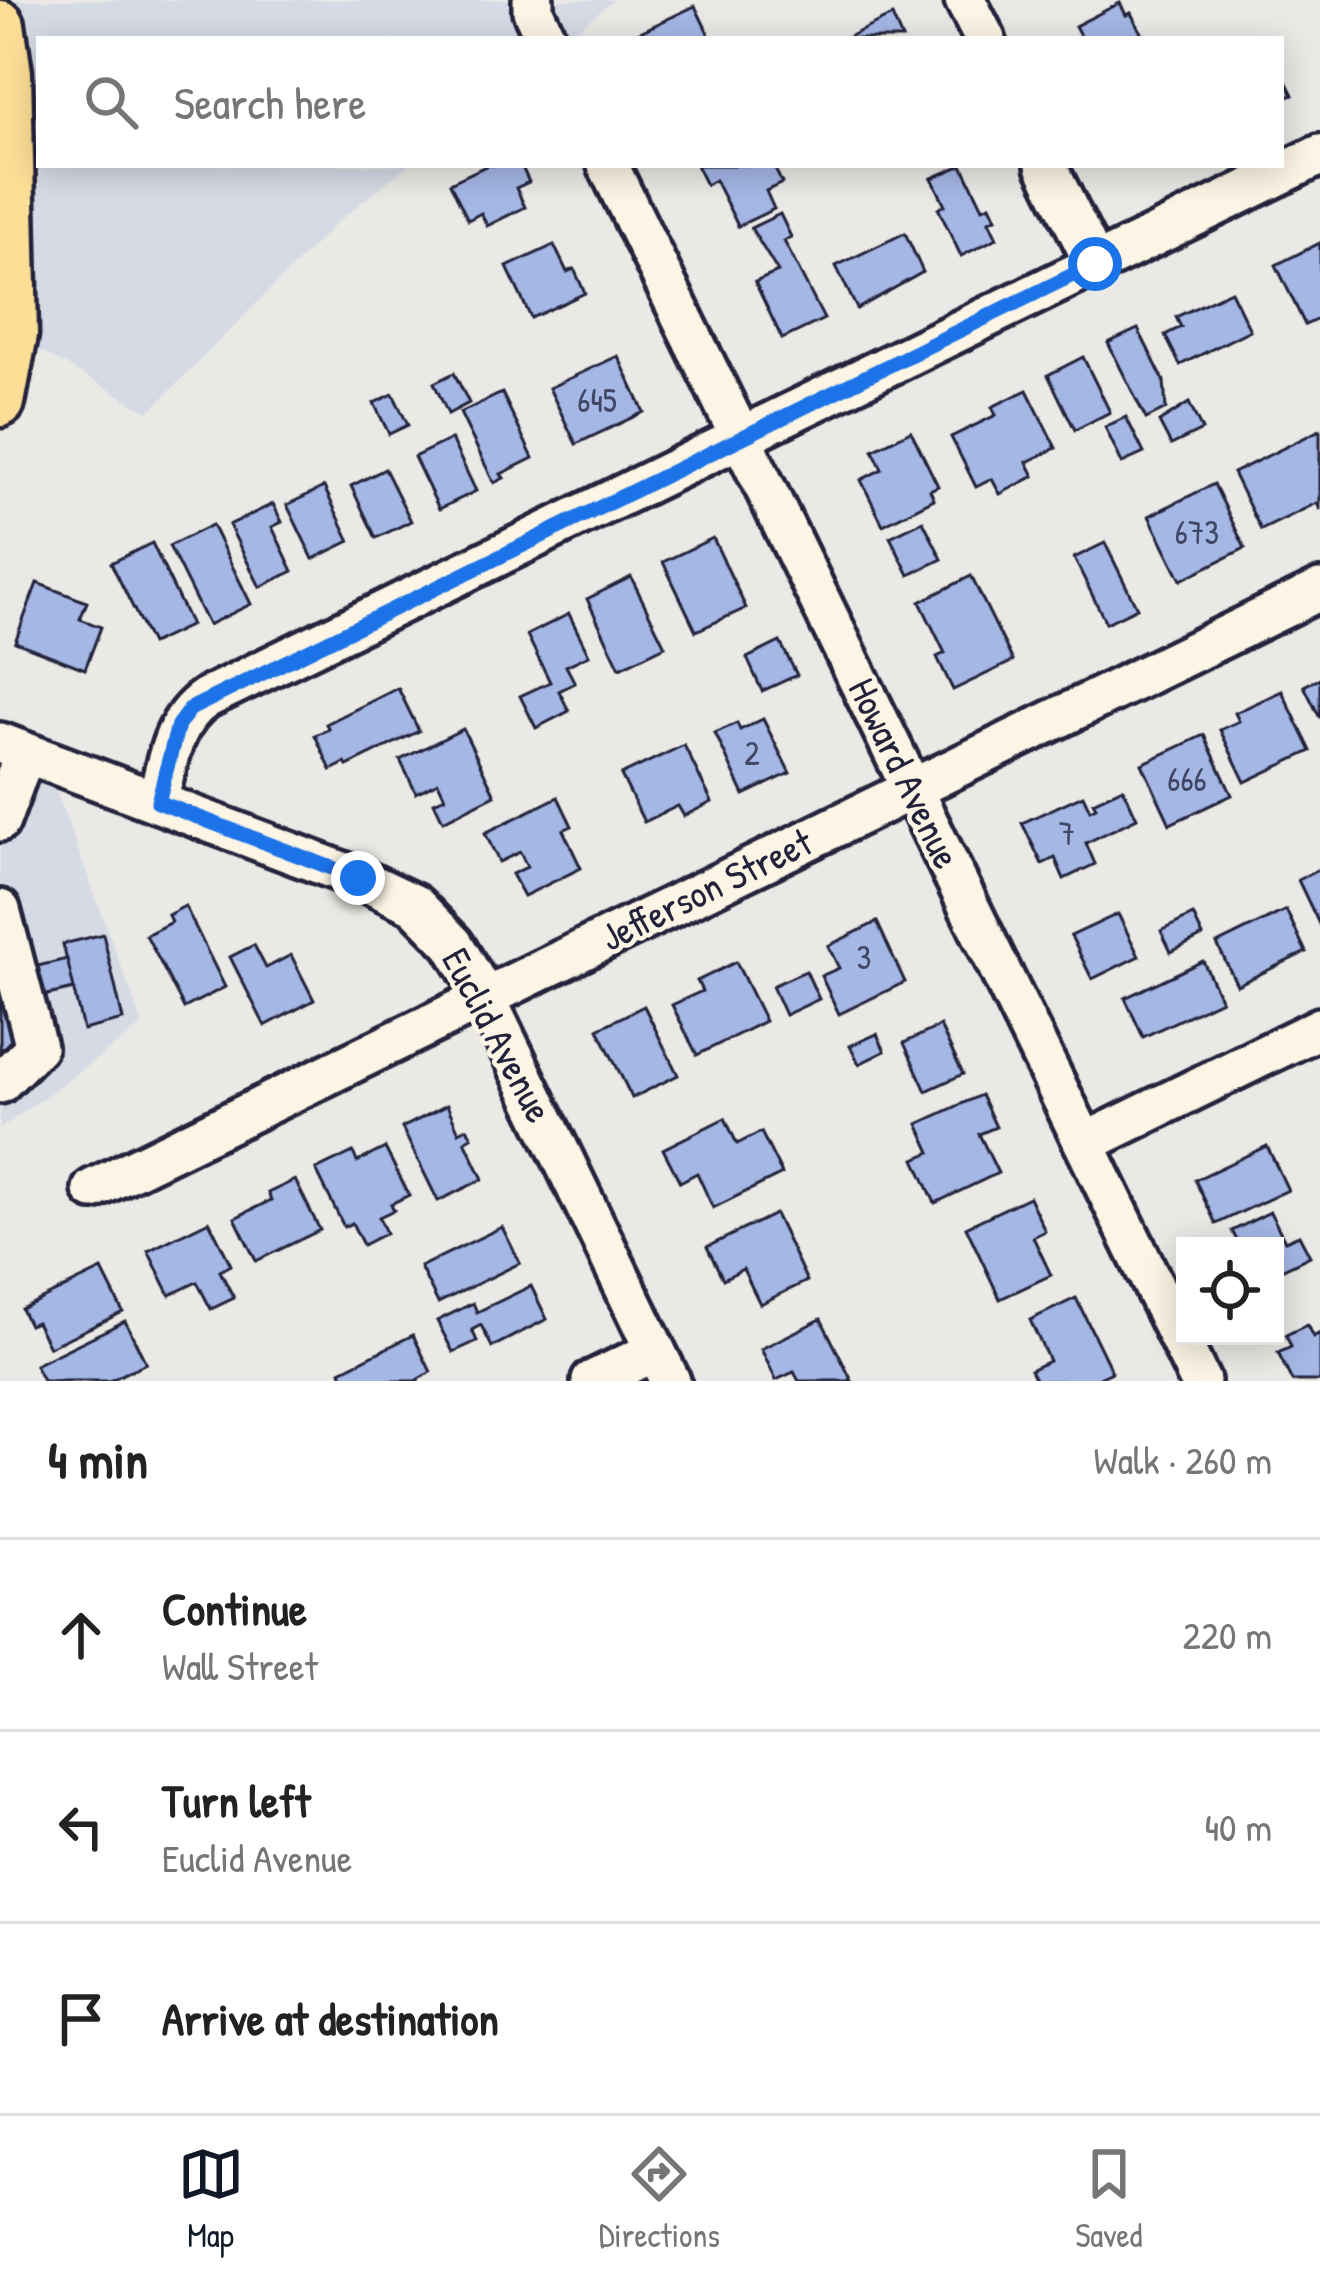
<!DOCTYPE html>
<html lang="en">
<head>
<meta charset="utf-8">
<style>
	:root { --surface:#fff; --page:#f2f2f2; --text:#222; --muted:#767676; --line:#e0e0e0; --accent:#111827 }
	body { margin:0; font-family:"Patrick Hand",sans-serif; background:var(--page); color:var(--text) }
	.controls { position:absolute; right:36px; bottom:36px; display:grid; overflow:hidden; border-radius:0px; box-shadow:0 6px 30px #0003 }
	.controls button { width:108px; height:108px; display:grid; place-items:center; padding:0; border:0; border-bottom:3px solid var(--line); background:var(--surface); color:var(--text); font:60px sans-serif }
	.stop { position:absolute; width:36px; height:36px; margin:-27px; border:9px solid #1a73e8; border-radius:50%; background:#fff }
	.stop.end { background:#1a73e8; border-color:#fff; box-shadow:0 3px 12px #0008 }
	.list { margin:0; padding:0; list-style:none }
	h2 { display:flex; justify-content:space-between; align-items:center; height:156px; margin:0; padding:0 48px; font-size:51px }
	h2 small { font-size:39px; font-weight:400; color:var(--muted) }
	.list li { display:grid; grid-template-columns:78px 1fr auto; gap:36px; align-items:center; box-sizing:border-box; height:192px; padding:0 48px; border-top:3px solid var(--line) }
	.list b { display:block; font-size:45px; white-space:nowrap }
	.list p { margin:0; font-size:39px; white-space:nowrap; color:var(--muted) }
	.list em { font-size:39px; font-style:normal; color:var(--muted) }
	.icon { flex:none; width:66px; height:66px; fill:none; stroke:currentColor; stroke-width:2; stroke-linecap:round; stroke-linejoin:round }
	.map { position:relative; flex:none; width:1320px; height:1381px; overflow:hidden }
	.search { position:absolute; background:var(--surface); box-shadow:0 6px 30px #0003; left:36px; right:36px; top:36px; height:132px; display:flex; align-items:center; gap:30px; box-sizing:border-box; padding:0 42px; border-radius:0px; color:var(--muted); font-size:45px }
	.sheet { height:732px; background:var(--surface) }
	nav { display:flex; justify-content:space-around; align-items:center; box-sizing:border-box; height:168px; border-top:3px solid var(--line); background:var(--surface); font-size:33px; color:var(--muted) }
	nav a { display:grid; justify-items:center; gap:6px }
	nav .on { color:var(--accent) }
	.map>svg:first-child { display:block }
	.built { fill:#d5dae5 }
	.building { fill:#a4b7e5; stroke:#22223b; stroke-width:3 }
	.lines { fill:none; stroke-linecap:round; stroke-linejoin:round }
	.minor-casing { stroke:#22223b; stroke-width:48 }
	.major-casing { stroke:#22223b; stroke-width:57 }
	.minor { stroke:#fcf5e5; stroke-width:39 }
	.major { stroke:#fdde96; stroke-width:48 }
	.route { stroke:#1a73e8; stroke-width:15 }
	.labels { text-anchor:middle; stroke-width:9; stroke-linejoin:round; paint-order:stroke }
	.number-label { font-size:33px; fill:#424766 }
	.street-label { font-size:39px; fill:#22223b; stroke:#fcf5e5 }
</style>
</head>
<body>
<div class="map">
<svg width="1320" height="1381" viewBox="0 0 1320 1381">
	<rect width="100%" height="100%" fill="#eae9e5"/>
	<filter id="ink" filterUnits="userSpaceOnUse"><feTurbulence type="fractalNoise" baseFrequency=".00833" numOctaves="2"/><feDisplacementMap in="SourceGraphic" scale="24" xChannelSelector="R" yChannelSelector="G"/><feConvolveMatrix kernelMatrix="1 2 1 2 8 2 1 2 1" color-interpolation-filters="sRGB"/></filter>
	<g filter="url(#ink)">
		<g class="built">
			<path d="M 3,0 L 614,0 L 565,39 L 39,39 L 39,165 L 408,165 L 337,222 L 149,412 L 9,333 L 10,57 Z"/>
			<path d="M 0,748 L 48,769 L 143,1025 L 0,1129 Z"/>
		</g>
		<g class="building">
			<path d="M 1120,3 L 1126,15 L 1131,13 L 1144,39 L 1082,39 L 1075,26 Z"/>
			<path d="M 695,6 L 711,39 L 636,39 L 634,35 Z"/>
			<path d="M 892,16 L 902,39 L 852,39 L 850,36 Z"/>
			<path d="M 1281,71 L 1293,95 L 1281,100 Z"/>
			<path d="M 488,165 L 521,165 L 529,182 L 516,188 L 525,207 L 487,226 L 481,213 L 468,220 L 450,183 Z"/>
			<path d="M 696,165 L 773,165 L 782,183 L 766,191 L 774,209 L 738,226 L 715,180 L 706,185 Z"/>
			<path d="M 962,165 L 983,208 L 990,205 L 996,218 L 989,221 L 997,238 L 961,256 L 938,208 L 945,205 L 932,178 Z"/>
			<path d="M 780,214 L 791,237 L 784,241 L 824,319 L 782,339 L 755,282 L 778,272 L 751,228 Z"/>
			<path d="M 905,233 L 923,272 L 857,309 L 836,266 Z"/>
			<path d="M 1320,243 L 1320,318 L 1305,325 L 1276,265 Z"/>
			<path d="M 554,245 L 567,272 L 574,269 L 585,293 L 531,318 L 507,267 Z"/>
			<path d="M 1231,291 L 1250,330 L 1180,365 L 1165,335 L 1181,327 L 1176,317 Z"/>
			<path d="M 1138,329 L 1164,381 L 1166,409 L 1146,419 L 1108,343 Z"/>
			<path d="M 618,356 L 644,412 L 576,444 L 549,388 Z"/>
			<path d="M 1083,357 L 1110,412 L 1075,430 L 1048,375 Z"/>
			<path d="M 454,373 L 469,403 L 448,414 L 434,383 Z"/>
			<path d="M 1027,390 L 1056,448 L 1027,462 L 1034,476 L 1000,494 L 992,479 L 976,487 L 951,437 L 996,415 L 992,407 Z"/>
			<path d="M 502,393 L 533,458 L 501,474 L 504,478 L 494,483 L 460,413 Z"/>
			<path d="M 393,394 L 408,425 L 389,434 L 374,403 Z"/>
			<path d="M 1189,403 L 1202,430 L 1171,445 L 1159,422 Z"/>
			<path d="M 1126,417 L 1144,453 L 1122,463 L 1105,427 Z"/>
			<path d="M 1320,430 L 1320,510 L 1317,503 L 1261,530 L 1233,473 Z"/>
			<path d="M 911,431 L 938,486 L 930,490 L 934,499 L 883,525 L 861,480 L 882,469 L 873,450 Z"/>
			<path d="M 451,439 L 476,491 L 439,509 L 414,457 Z"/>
			<path d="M 385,469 L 411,521 L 376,538 L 351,486 Z"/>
			<path d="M 1214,484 L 1245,548 L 1181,580 L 1149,516 Z"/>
			<path d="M 324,487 L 350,541 L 313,559 L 287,505 Z"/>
			<path d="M 273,504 L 282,522 L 272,527 L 293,571 L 260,587 L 229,525 Z"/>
			<path d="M 923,521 L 942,559 L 909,575 L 890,537 Z"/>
			<path d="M 212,525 L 251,604 L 208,625 L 169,546 Z"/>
			<path d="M 713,538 L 746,608 L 696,631 L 663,562 Z"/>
			<path d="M 152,543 L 191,625 L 151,644 L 111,563 Z"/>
			<path d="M 1105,543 L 1137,608 L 1106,623 L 1074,558 Z"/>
			<path d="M 971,576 L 1013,661 L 953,690 L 937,657 L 945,653 L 920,602 Z"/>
			<path d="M 631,577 L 665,646 L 620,668 L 587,599 Z"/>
			<path d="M 37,583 L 87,602 L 80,619 L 101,627 L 85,669 L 15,642 Z"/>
			<path d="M 569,614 L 589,655 L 566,666 L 575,683 L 559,691 L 569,711 L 536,728 L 520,696 L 550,682 L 527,635 Z"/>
			<path d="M 780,642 L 797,675 L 762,691 L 747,658 Z"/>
			<path d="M 1320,678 L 1320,718 L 1304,686 Z"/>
			<path d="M 398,688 L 419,731 L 347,766 L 345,763 L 331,770 L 315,735 L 329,729 L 326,724 Z"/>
			<path d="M 1282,691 L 1311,751 L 1245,782 L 1220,730 L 1239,721 L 1235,713 Z"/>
			<path d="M 763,719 L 790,773 L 744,795 L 715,733 L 737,723 L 740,730 Z"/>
			<path d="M 463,729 L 495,795 L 443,821 L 434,802 L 445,797 L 438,782 L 416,793 L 400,760 Z"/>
			<path d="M 1204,735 L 1232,795 L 1170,824 L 1142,764 Z"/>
			<path d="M 684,745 L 712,802 L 684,816 L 678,806 L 644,822 L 621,775 Z"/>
			<path d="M 1123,788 L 1137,818 L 1086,843 L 1095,864 L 1064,879 L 1055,858 L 1042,864 L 1022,823 L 1083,795 L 1090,810 L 1096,807 L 1093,802 Z"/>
			<path d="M 558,797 L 572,826 L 563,830 L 581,868 L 524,896 L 512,874 L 527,867 L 520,852 L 499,862 L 485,833 Z"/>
			<path d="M 1320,869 L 1320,926 L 1298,880 Z"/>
			<path d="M 185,906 L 225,987 L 184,1008 L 146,935 L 171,922 L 168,915 Z"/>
			<path d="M 1286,910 L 1306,952 L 1237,985 L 1217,944 Z"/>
			<path d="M 1118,914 L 1139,956 L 1092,979 L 1071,936 Z"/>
			<path d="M 1193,915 L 1203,936 L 1171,952 L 1161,931 Z"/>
			<path d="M 877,922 L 905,982 L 839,1014 L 821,976 L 839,968 L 828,946 Z"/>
			<path d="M 103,934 L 123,1020 L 83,1030 L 63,944 Z"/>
			<path d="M 254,945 L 266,968 L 291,955 L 314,1000 L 265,1026 L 230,957 Z"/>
			<path d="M 67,959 L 74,989 L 3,1005 L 14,1055 L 0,1058 L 0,975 Z"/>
			<path d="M 1203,961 L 1221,1000 L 1143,1037 L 1125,998 Z"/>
			<path d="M 736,962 L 765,1021 L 697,1055 L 672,1005 L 702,991 L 697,981 Z"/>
			<path d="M 806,971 L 819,999 L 785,1015 L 772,986 Z"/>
			<path d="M 644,1006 L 678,1075 L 632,1098 L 598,1029 Z"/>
			<path d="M 940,1026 L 963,1074 L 926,1091 L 904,1043 Z"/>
			<path d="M 877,1034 L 885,1051 L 859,1064 L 850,1046 Z"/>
			<path d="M 981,1095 L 996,1127 L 979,1134 L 998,1173 L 935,1203 L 915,1159 L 931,1152 L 918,1124 Z"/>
			<path d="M 447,1105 L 459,1132 L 467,1128 L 472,1137 L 465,1141 L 483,1179 L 438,1201 L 402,1128 Z"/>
			<path d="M 725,1118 L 737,1144 L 761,1132 L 782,1174 L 713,1208 L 697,1173 L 680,1182 L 663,1149 Z"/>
			<path d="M 1267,1146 L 1288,1190 L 1216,1224 L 1195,1180 Z"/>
			<path d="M 385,1148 L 409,1195 L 391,1204 L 394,1210 L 379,1217 L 386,1233 L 363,1245 L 352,1223 L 344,1227 L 316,1170 L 353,1152 L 357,1162 Z"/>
			<path d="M 295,1180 L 320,1230 L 256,1261 L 235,1218 L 271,1200 L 268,1193 Z"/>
			<path d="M 1029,1197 L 1045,1231 L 1033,1237 L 1051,1275 L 1000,1299 L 966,1227 Z"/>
			<path d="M 1270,1212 L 1285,1241 L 1299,1235 L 1310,1256 L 1275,1273 L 1275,1246 L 1240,1246 L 1232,1231 Z"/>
			<path d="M 775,1214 L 807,1281 L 760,1304 L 743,1269 L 723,1279 L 707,1247 Z"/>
			<path d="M 209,1221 L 231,1265 L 220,1271 L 234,1298 L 211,1309 L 197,1282 L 170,1295 L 148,1251 Z"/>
			<path d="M 502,1227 L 520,1263 L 438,1303 L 420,1267 Z"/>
			<path d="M 102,1270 L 123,1312 L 49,1347 L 36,1322 L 29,1325 L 21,1309 Z"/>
			<path d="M 531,1286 L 547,1319 L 492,1347 L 481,1325 L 472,1330 L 477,1341 L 453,1352 L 437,1321 L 473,1303 L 477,1312 Z"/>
			<path d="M 1076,1298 L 1112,1372 L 1093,1381 L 1036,1381 L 1030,1370 L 1049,1361 L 1030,1320 Z"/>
			<path d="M 821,1319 L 852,1381 L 799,1381 L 794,1372 L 776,1380 L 761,1349 Z"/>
			<path d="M 125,1321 L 146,1363 L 109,1381 L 43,1381 L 35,1365 Z"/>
			<path d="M 1307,1325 L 1313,1337 L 1320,1333 L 1320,1381 L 1292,1381 L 1278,1353 L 1291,1347 L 1286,1335 Z"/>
			<path d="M 413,1335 L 431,1372 L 416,1381 L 345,1381 L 341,1371 Z"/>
		</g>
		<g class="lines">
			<defs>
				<g id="minor">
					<path d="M 533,0 L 533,11 L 546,39"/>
					<path d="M 965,0 L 985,39"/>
					<path d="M 608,165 L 1200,1381"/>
					<path d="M 1046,165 L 1095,264"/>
					<path d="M 0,743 L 358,878 L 415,905 L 453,944 L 485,997 L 670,1381"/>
					<path d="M 157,802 C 168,762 171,722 206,698 L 1320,155"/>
					<path d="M 0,821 L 25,753"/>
					<path d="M 0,910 L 36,1047 L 0,1083"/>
					<path d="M 1085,1143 L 1320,1028"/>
					<path d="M 93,1189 L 1320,590"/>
					<path d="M 592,1381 L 655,1351"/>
				</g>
				<path id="major" d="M 0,25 L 7,73 L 13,334 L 0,402"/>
			</defs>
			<use href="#minor" class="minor-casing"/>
			<use href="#major" class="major-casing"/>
			<use href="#minor" class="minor"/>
			<use href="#major" class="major"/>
		</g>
	</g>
	<g class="lines" filter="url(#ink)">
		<path class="route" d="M 358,878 L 158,802 L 178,725 L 190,709 L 1095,264"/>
	</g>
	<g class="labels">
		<g class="number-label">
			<text x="597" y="412">645</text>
			<text x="1197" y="544">673</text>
			<text x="752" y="765">2</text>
			<text x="1187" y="791">666</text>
			<text x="1067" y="845">7</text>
			<text x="864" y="969">3</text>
		</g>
		<g class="street-label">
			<text transform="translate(905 773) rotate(64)" y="14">Howard Avenue</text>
			<text transform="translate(706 889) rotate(-26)" y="14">Jefferson Street</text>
			<text transform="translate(498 1035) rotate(62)" y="14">Euclid Avenue</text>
		</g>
	</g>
</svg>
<div class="controls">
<button><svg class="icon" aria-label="locate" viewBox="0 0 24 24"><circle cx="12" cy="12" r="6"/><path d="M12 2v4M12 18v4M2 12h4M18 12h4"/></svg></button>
</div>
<div class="stop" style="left:1095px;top:264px"></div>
<div class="stop end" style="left:358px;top:878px"></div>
<div class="search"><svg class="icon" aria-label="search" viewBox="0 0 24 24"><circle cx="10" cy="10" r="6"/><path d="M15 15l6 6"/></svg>Search here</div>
</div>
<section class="sheet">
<h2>4 min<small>Walk · 260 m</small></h2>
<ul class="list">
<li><svg class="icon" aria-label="ahead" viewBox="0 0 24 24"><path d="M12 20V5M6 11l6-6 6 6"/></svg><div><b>Continue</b><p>Wall Street</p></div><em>220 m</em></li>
<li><svg class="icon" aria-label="left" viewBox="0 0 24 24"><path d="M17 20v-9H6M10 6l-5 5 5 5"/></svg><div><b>Turn left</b><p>Euclid Avenue</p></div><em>40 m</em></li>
<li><svg class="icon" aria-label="arrive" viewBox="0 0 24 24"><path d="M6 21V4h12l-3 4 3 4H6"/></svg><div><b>Arrive at destination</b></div></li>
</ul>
</section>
<nav>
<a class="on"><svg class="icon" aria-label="map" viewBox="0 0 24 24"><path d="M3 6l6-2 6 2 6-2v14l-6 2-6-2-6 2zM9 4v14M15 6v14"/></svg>Map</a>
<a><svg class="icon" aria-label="directions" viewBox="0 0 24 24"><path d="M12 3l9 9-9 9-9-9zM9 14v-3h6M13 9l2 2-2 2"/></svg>Directions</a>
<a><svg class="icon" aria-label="saved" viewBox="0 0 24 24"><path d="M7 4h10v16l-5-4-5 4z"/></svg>Saved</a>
</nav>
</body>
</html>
